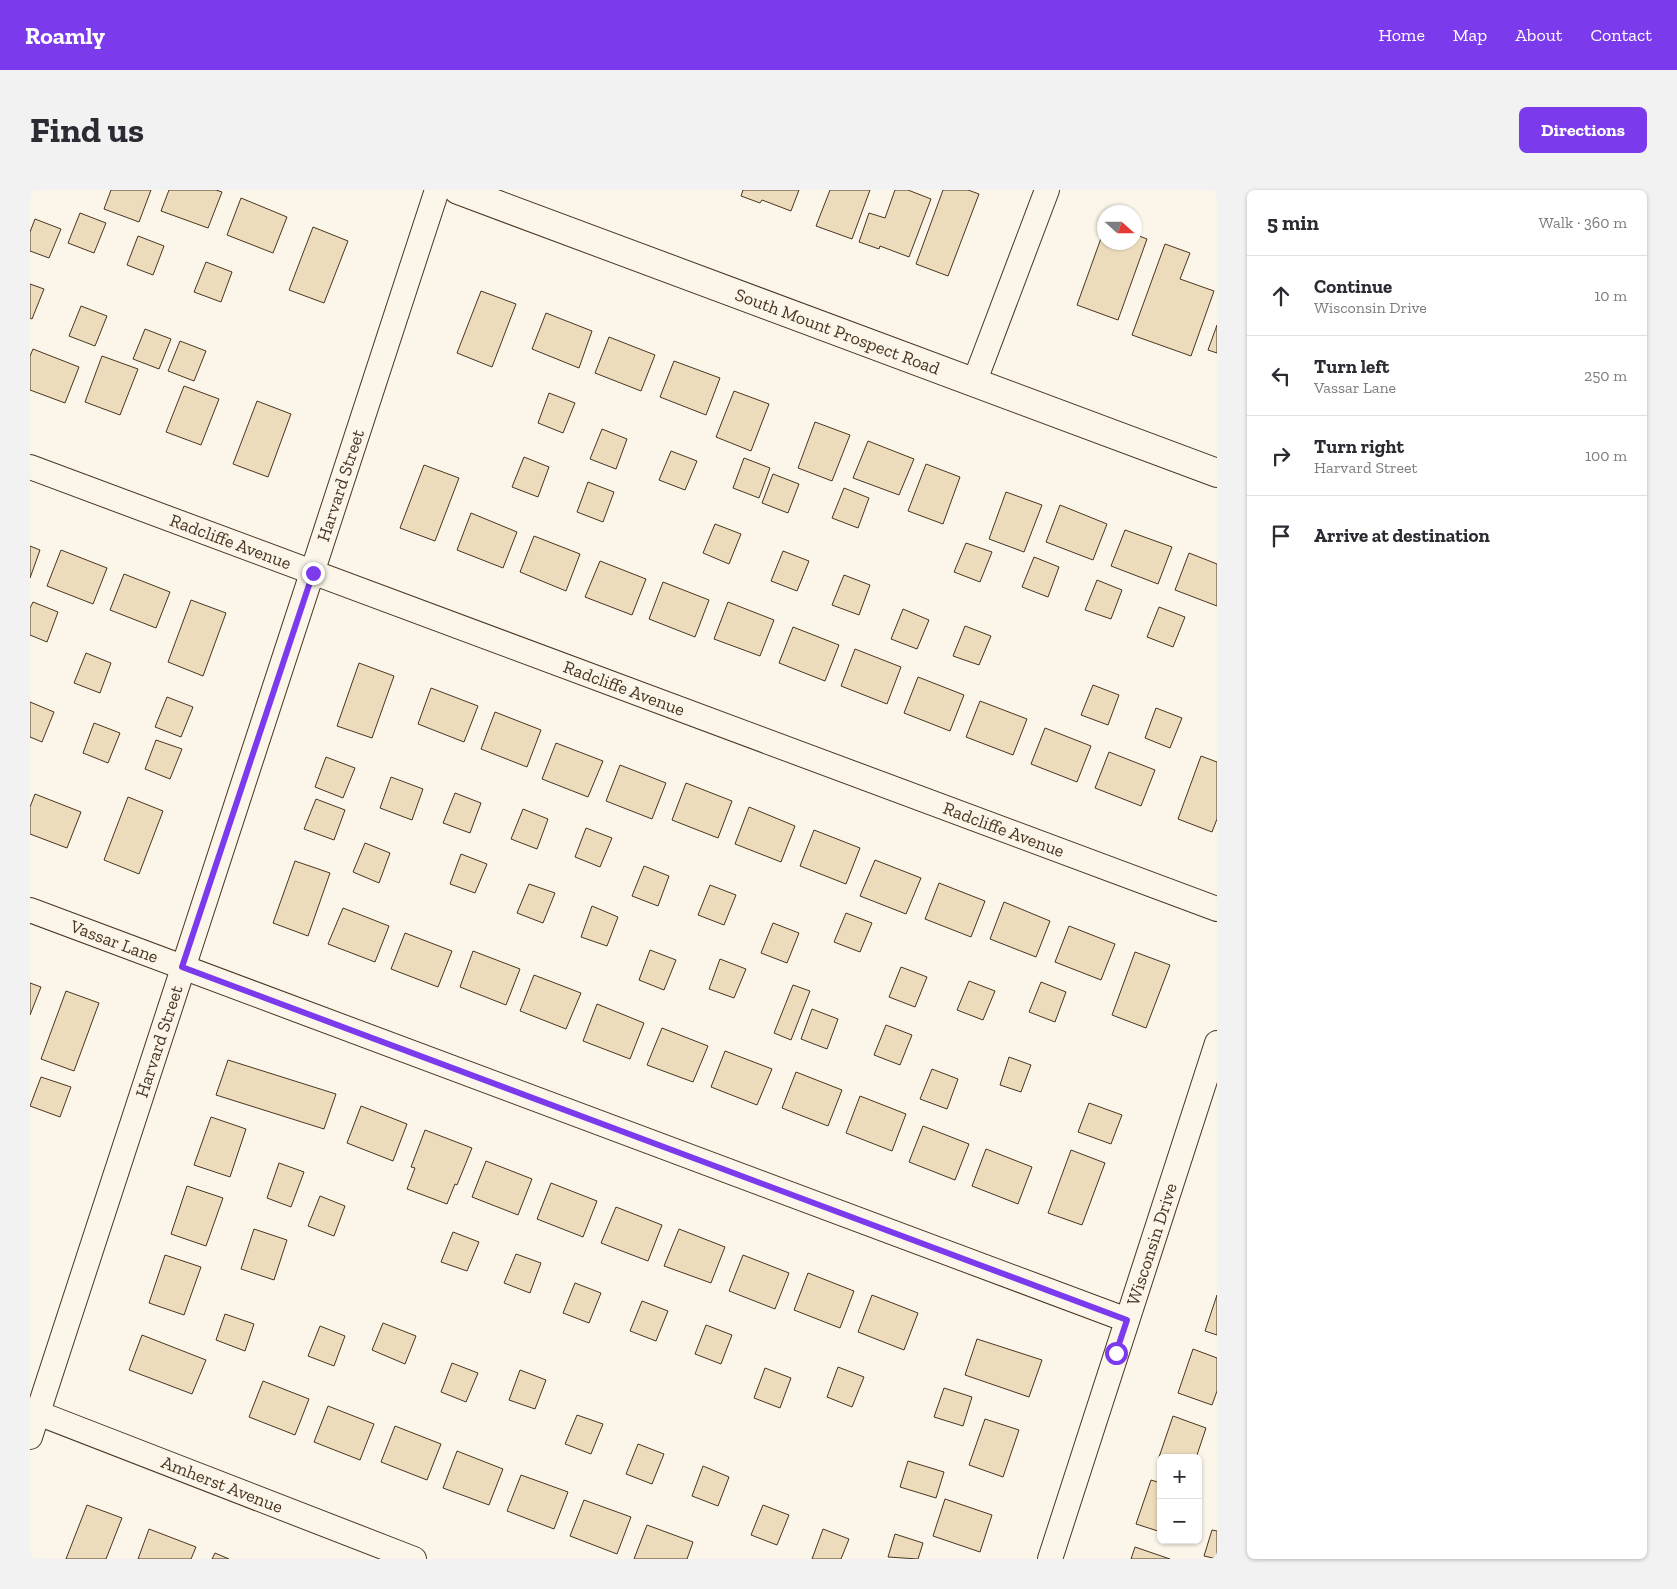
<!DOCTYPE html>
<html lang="en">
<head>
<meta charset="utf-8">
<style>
	:root { --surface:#fff; --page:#f2f2f3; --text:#2b2b33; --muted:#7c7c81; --line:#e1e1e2; --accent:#7c3aed }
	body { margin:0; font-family:"Zilla Slab",serif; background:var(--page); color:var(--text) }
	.controls { position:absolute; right:15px; bottom:15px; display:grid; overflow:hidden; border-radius:8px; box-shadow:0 1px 4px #0004 }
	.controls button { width:45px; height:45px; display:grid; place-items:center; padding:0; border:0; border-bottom:1px solid var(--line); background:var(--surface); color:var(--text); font:25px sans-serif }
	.compass { position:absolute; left:1067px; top:15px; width:45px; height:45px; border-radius:50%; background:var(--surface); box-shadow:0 1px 4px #0004; rotate:111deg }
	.stop { position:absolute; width:15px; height:15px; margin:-11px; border:4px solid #7c3aed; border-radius:50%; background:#fff }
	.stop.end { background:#7c3aed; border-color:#fff; box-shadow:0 1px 5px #0008 }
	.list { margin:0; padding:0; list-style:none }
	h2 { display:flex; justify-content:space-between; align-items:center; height:65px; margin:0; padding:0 20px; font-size:21px }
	h2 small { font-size:16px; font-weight:400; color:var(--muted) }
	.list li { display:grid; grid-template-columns:32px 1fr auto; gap:15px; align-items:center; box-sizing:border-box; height:80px; padding:0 20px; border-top:1px solid var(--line) }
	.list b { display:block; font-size:19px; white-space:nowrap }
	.list p { margin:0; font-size:16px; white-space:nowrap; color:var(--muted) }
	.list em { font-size:16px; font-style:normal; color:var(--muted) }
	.icon { flex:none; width:28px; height:28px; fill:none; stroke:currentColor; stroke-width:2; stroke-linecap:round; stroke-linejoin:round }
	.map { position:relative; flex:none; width:1187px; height:1369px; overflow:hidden; border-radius:8px }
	header { display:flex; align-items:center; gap:30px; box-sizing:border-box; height:70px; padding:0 25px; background:var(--accent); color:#fff }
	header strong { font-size:24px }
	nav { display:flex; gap:28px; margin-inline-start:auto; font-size:18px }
	.intro { display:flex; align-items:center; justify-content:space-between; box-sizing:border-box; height:120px; padding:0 30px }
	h1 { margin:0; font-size:35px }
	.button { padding:12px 22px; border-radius:8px; background:var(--accent); color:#fff; font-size:18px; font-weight:700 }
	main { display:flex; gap:30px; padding:0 30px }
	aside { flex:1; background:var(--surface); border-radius:8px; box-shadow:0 1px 4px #0004 }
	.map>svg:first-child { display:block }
	.building { fill:#ecdcbc; stroke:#4a3520 }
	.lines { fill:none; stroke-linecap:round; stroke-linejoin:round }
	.minor-casing { stroke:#4a3520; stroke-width:26 }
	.secondary-casing { stroke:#4a3520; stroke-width:30 }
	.minor { stroke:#fbf6e9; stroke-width:24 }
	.secondary { stroke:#fbf6e9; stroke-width:28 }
	.route { stroke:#7c3aed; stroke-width:6 }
	.labels { text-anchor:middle; stroke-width:4; stroke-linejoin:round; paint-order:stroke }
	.street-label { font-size:18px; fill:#4a3520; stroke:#fbf6e9 }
</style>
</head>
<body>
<header>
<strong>Roamly</strong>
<nav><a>Home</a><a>Map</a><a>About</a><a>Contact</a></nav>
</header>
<div class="intro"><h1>Find us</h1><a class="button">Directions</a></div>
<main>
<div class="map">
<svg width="1187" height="1369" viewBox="0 0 1187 1369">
	<rect width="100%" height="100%" fill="#fbf6e9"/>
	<g class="building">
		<path d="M 81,0 L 121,0 L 109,32 L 74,19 Z"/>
		<path d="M 139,0 L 186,0 L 192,2 L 178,38 L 131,21 Z"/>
		<path d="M 713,0 L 769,0 L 761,21 L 732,10 L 730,13 L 711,6 Z"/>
		<path d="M 800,0 L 840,0 L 822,49 L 786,36 Z"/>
		<path d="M 865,0 L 878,0 L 901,9 L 879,67 L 850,56 L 849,59 L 829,52 L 839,23 L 855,28 Z"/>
		<path d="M 913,0 L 938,0 L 949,4 L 918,86 L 886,74 Z"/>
		<path d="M 211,8 L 257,27 L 243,63 L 197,45 Z"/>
		<path d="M 50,23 L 76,33 L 64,63 L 38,53 Z"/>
		<path d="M 5,29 L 31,39 L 19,68 L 0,61 L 0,42 Z"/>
		<path d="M 283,37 L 318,51 L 294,113 L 259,100 Z"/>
		<path d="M 1074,40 L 1074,52 L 1104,52 L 1104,44 L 1117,49 L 1088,130 L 1047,115 Z"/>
		<path d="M 108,46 L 134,56 L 123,85 L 97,75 Z"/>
		<path d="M 1135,54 L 1160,63 L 1150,89 L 1184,101 L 1161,166 L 1102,145 Z"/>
		<path d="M 176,72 L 202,82 L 191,112 L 164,102 Z"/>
		<path d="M 0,94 L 14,99 L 2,129 L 0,128 Z"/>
		<path d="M 451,101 L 486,114 L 462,177 L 427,163 Z"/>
		<path d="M 51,116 L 77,126 L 65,156 L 39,146 Z"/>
		<path d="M 516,123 L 562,141 L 549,178 L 502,159 Z"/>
		<path d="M 1187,135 L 1187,163 L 1178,160 Z"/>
		<path d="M 115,139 L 141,149 L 129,179 L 103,169 Z"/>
		<path d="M 579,147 L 625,165 L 611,201 L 565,183 Z"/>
		<path d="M 150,151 L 176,161 L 164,191 L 138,181 Z"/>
		<path d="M 3,159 L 49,177 L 35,213 L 0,200 L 0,166 Z"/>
		<path d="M 72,166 L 108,179 L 90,225 L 55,212 Z"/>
		<path d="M 644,171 L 690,188 L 676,225 L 630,207 Z"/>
		<path d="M 154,196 L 189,209 L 171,255 L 136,242 Z"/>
		<path d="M 704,201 L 739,214 L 721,261 L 686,247 Z"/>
		<path d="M 519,203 L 545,213 L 533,243 L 508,233 Z"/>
		<path d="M 227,211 L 261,224 L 238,287 L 203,274 Z"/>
		<path d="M 785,232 L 820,245 L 802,291 L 768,278 Z"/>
		<path d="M 572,239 L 597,249 L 586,279 L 560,269 Z"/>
		<path d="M 838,251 L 884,269 L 869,305 L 823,288 Z"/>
		<path d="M 641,261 L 667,271 L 655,300 L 629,290 Z"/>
		<path d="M 494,267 L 519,277 L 508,307 L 482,297 Z"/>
		<path d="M 714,268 L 740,278 L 729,308 L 703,298 Z"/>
		<path d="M 896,274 L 930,287 L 913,334 L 878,321 Z"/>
		<path d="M 394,275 L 429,288 L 405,351 L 370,338 Z"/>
		<path d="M 743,284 L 769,294 L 758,323 L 732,313 Z"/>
		<path d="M 558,292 L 584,302 L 573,332 L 547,322 Z"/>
		<path d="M 814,298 L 839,308 L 828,338 L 802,328 Z"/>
		<path d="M 976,302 L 1012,315 L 994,362 L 959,349 Z"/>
		<path d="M 1030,315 L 1077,334 L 1063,370 L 1016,352 Z"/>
		<path d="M 441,323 L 487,342 L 473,378 L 427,360 Z"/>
		<path d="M 685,334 L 711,344 L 699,374 L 673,363 Z"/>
		<path d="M 1095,340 L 1142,357 L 1128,394 L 1081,376 Z"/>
		<path d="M 504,346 L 550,364 L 536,401 L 490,382 Z"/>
		<path d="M 936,353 L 962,362 L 950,392 L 924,382 Z"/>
		<path d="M 0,356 L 10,360 L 0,388 Z"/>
		<path d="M 31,360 L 77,378 L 63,414 L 17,396 Z"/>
		<path d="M 753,361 L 779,371 L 767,401 L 741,391 Z"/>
		<path d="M 1159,363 L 1187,374 L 1187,416 L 1145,400 Z"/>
		<path d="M 1004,367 L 1029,377 L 1018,407 L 992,397 Z"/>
		<path d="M 570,371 L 616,389 L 602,425 L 555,407 Z"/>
		<path d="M 94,384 L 140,402 L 126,438 L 80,420 Z"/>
		<path d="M 814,385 L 840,395 L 829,425 L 802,415 Z"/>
		<path d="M 1067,390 L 1092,400 L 1081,429 L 1055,420 Z"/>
		<path d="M 633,392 L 679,410 L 665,447 L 619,429 Z"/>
		<path d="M 161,410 L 196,423 L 173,486 L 138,472 Z"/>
		<path d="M 3,412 L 28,422 L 17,452 L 0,445 L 0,418 Z"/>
		<path d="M 698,412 L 744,430 L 730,466 L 684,449 Z"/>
		<path d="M 1129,417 L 1155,427 L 1143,457 L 1117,447 Z"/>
		<path d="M 873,419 L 899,430 L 887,459 L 861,449 Z"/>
		<path d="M 935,436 L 961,446 L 949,475 L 923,466 Z"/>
		<path d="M 763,437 L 809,455 L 795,491 L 749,473 Z"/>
		<path d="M 825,459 L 871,477 L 857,514 L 811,496 Z"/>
		<path d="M 56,463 L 81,473 L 70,503 L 44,493 Z"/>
		<path d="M 329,473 L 364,486 L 342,548 L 307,536 Z"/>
		<path d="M 888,487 L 934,505 L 920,541 L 874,523 Z"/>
		<path d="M 1063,495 L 1089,505 L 1078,535 L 1051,525 Z"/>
		<path d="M 401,498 L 448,516 L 434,552 L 388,534 Z"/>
		<path d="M 137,507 L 163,517 L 151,547 L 125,537 Z"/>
		<path d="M 950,511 L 997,529 L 983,565 L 936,547 Z"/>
		<path d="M 0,512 L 24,522 L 12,552 L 0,547 Z"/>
		<path d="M 1126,518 L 1152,528 L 1140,558 L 1115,548 Z"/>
		<path d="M 465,522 L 511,540 L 497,577 L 451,559 Z"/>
		<path d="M 64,533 L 90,543 L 78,573 L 53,563 Z"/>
		<path d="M 1015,538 L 1061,556 L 1047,592 L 1001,574 Z"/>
		<path d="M 126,550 L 152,559 L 140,589 L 115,579 Z"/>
		<path d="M 526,553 L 573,571 L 558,607 L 512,589 Z"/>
		<path d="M 1079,562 L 1125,580 L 1111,616 L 1065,598 Z"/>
		<path d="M 1171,566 L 1187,572 L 1187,629 L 1182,642 L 1148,629 Z"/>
		<path d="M 296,567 L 325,578 L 313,608 L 285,597 Z"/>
		<path d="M 590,575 L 636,593 L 622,629 L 576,611 Z"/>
		<path d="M 361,587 L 393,599 L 382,630 L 350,618 Z"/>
		<path d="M 656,593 L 702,611 L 688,648 L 642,630 Z"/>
		<path d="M 425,603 L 451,613 L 440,643 L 413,633 Z"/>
		<path d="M 5,604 L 51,622 L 37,658 L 0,644 L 0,617 Z"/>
		<path d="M 98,607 L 133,621 L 109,684 L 74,670 Z"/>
		<path d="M 286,609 L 315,620 L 304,650 L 274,639 Z"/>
		<path d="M 719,617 L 765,636 L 751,672 L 705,654 Z"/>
		<path d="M 493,619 L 518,629 L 507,659 L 481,649 Z"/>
		<path d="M 556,638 L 582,648 L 570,677 L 545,667 Z"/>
		<path d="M 784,640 L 830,658 L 816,694 L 770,676 Z"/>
		<path d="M 335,653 L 360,663 L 349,693 L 323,682 Z"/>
		<path d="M 431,664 L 457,674 L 445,703 L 420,694 Z"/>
		<path d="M 845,670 L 891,688 L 876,724 L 830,706 Z"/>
		<path d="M 265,671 L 300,683 L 278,746 L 243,733 Z"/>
		<path d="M 614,676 L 639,686 L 628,716 L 602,706 Z"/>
		<path d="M 909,693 L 955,711 L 941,747 L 895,729 Z"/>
		<path d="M 499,694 L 525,703 L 513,733 L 487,723 Z"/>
		<path d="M 680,695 L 706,705 L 694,735 L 668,725 Z"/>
		<path d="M 974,712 L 1020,731 L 1006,767 L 960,749 Z"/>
		<path d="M 562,716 L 588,727 L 577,756 L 551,747 Z"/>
		<path d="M 313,718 L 359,736 L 345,772 L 298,754 Z"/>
		<path d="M 816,723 L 842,733 L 830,762 L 804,752 Z"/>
		<path d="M 743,733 L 769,743 L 757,773 L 731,763 Z"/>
		<path d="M 1039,736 L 1085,754 L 1071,790 L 1025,772 Z"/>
		<path d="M 375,743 L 422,761 L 408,797 L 361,779 Z"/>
		<path d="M 620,760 L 646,770 L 634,800 L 609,790 Z"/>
		<path d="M 443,761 L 490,779 L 476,815 L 430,797 Z"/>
		<path d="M 1105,762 L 1140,775 L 1116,838 L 1082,825 Z"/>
		<path d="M 690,769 L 716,779 L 704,808 L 679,799 Z"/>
		<path d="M 871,777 L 897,787 L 885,817 L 859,807 Z"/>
		<path d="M 504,785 L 551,803 L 536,839 L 490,821 Z"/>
		<path d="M 939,791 L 965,801 L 953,830 L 927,820 Z"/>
		<path d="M 1011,792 L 1036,802 L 1025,832 L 999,822 Z"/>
		<path d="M 0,793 L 11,797 L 0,825 Z"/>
		<path d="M 763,795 L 780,801 L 761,850 L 744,843 Z"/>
		<path d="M 36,801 L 69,813 L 44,881 L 11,869 Z"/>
		<path d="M 567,814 L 614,833 L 600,869 L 553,851 Z"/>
		<path d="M 782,819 L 808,829 L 797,859 L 771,849 Z"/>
		<path d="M 856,835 L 882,845 L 870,875 L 844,865 Z"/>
		<path d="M 632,838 L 678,856 L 663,892 L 617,875 Z"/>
		<path d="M 695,861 L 742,879 L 727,915 L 681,897 Z"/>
		<path d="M 979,867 L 1001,875 L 991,902 L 970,895 Z"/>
		<path d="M 198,870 L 306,904 L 294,939 L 186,905 Z"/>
		<path d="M 902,879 L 928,889 L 917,919 L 890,909 Z"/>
		<path d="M 766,882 L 812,900 L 798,936 L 752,918 Z"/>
		<path d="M 11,887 L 41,897 L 30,927 L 0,916 Z"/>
		<path d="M 830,906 L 876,924 L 862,961 L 816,943 Z"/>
		<path d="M 1059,913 L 1092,925 L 1081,954 L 1048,942 Z"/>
		<path d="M 331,916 L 377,934 L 363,971 L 317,953 Z"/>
		<path d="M 181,927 L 216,939 L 200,987 L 164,975 Z"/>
		<path d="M 893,936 L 939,954 L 925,990 L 879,972 Z"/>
		<path d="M 395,940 L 442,958 L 427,995 L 425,994 L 417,1014 L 377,999 L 385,978 L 381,977 Z"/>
		<path d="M 956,959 L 1002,977 L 988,1014 L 942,996 Z"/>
		<path d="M 1041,960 L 1075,973 L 1052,1035 L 1018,1023 Z"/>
		<path d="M 456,971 L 502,989 L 488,1025 L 442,1007 Z"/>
		<path d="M 249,973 L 274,982 L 261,1017 L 237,1008 Z"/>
		<path d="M 521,993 L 567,1011 L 553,1047 L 507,1029 Z"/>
		<path d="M 157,996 L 193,1008 L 176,1056 L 141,1044 Z"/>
		<path d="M 290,1006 L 315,1016 L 304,1046 L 278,1036 Z"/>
		<path d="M 586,1017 L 632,1035 L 618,1071 L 571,1053 Z"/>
		<path d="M 224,1039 L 257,1050 L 244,1090 L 211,1079 Z"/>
		<path d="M 649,1039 L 695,1057 L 681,1093 L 634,1076 Z"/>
		<path d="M 423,1042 L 449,1052 L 437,1081 L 411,1072 Z"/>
		<path d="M 486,1064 L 511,1073 L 500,1103 L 474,1093 Z"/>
		<path d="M 135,1065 L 171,1077 L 154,1125 L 119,1113 Z"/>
		<path d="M 713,1065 L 759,1083 L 745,1119 L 699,1101 Z"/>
		<path d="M 778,1083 L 824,1101 L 810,1138 L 764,1120 Z"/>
		<path d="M 545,1093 L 571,1103 L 559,1133 L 533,1123 Z"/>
		<path d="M 842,1105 L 888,1123 L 874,1160 L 828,1142 Z"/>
		<path d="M 1187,1105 L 1187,1145 L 1175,1141 Z"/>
		<path d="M 612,1111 L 638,1121 L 626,1151 L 600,1141 Z"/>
		<path d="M 195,1124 L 224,1134 L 215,1161 L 186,1150 Z"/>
		<path d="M 353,1133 L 386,1146 L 375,1174 L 342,1160 Z"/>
		<path d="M 676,1135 L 702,1145 L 691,1174 L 665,1164 Z"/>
		<path d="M 290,1136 L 315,1146 L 304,1176 L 278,1166 Z"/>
		<path d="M 112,1145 L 176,1170 L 162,1204 L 99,1180 Z"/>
		<path d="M 947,1149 L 1012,1170 L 999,1207 L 935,1185 Z"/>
		<path d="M 1163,1159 L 1187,1168 L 1187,1201 L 1182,1215 L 1148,1203 Z"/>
		<path d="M 422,1173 L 448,1183 L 436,1212 L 411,1202 Z"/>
		<path d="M 808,1177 L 834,1187 L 822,1217 L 797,1207 Z"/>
		<path d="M 735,1178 L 761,1188 L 750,1218 L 724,1208 Z"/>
		<path d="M 490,1180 L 516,1190 L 505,1219 L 479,1210 Z"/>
		<path d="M 233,1191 L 279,1209 L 265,1245 L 219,1227 Z"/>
		<path d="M 914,1198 L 942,1207 L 933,1236 L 904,1227 Z"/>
		<path d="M 298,1216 L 344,1234 L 330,1270 L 284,1252 Z"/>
		<path d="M 547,1225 L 573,1234 L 561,1264 L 535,1254 Z"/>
		<path d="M 1143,1226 L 1176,1238 L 1166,1268 L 1131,1268 L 1131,1271 L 1128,1270 Z"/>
		<path d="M 955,1229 L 989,1240 L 973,1287 L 939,1275 Z"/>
		<path d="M 365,1236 L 411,1254 L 397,1290 L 351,1272 Z"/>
		<path d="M 608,1254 L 634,1264 L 622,1294 L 596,1284 Z"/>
		<path d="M 427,1261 L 473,1279 L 459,1315 L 413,1298 Z"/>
		<path d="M 878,1271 L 914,1282 L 906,1308 L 870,1297 Z"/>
		<path d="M 673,1276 L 699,1287 L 688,1316 L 662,1306 Z"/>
		<path d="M 491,1285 L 538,1302 L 524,1339 L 477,1321 Z"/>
		<path d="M 1121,1290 L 1131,1293 L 1131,1342 L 1106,1334 Z"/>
		<path d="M 915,1309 L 962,1325 L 950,1362 L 903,1346 Z"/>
		<path d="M 554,1310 L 601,1327 L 587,1364 L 540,1346 Z"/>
		<path d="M 57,1315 L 92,1328 L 76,1369 L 36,1369 Z"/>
		<path d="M 733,1315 L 759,1325 L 747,1355 L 721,1345 Z"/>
		<path d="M 617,1335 L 663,1352 L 657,1369 L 604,1369 Z"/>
		<path d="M 119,1339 L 166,1357 L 161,1369 L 108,1369 Z"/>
		<path d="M 793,1339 L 819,1349 L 811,1369 L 782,1369 Z"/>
		<path d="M 1182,1340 L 1187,1341 L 1187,1369 L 1174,1366 Z"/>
		<path d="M 865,1344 L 893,1353 L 888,1369 L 858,1367 Z"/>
		<path d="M 1105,1357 L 1140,1369 L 1101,1369 Z"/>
		<path d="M 185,1363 L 199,1369 L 182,1369 Z"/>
	</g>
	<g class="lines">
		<defs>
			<g id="minor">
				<path d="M 944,193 L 1017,0"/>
				<path id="s1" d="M 0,277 L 1187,719"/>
				<path id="s2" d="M 0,720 L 1097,1130"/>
				<path id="s3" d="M 0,1220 L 384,1369"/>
				<path id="s4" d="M 0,1247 L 407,0"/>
				<path id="s5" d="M 1020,1369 L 1187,853"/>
			</g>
			<g id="secondary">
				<path id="s6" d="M 428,0 L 1187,283"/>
			</g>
		</defs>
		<use href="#minor" class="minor-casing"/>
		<use href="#secondary" class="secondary-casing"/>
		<use href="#minor" class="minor"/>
		<use href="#secondary" class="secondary"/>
	</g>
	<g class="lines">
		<path class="route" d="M 283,383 L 152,777 L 1097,1130 L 1086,1163"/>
	</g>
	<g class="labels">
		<g class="street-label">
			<text dy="6" stroke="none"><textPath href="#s6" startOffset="405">South Mount Prospect Road</textPath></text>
			<text dy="6" stroke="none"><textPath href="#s4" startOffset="1001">Harvard Street</textPath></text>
			<text dy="6" stroke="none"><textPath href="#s1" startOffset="214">Radcliffe Avenue</textPath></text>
			<text dy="6" stroke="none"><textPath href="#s1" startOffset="634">Radcliffe Avenue</textPath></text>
			<text dy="6" stroke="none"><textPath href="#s1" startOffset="1039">Radcliffe Avenue</textPath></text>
			<text dy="6" stroke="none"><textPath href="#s2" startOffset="90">Vassar Lane</textPath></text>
			<text dy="6" stroke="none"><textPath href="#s4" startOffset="416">Harvard Street</textPath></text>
			<text dy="6" stroke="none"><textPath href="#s5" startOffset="331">Wisconsin Drive</textPath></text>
			<text dy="6" stroke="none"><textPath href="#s3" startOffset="206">Amherst Avenue</textPath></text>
		</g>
	</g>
</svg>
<div class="controls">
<button>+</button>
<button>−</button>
</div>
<svg class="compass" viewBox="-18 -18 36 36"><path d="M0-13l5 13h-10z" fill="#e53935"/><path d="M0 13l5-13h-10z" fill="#7c7c81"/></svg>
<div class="stop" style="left:1086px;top:1163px"></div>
<div class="stop end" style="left:283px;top:383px"></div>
</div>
<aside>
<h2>5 min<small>Walk · 360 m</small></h2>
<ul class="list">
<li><svg class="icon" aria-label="ahead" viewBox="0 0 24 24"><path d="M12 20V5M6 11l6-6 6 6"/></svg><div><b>Continue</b><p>Wisconsin Drive</p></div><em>10 m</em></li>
<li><svg class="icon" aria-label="left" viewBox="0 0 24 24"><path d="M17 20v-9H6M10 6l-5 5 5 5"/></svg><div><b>Turn left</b><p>Vassar Lane</p></div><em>250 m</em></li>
<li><svg class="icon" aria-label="right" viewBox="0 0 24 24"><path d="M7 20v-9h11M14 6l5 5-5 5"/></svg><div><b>Turn right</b><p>Harvard Street</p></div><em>100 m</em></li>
<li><svg class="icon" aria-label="arrive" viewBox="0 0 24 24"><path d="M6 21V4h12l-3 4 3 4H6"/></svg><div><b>Arrive at destination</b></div></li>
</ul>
</aside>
</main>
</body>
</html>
